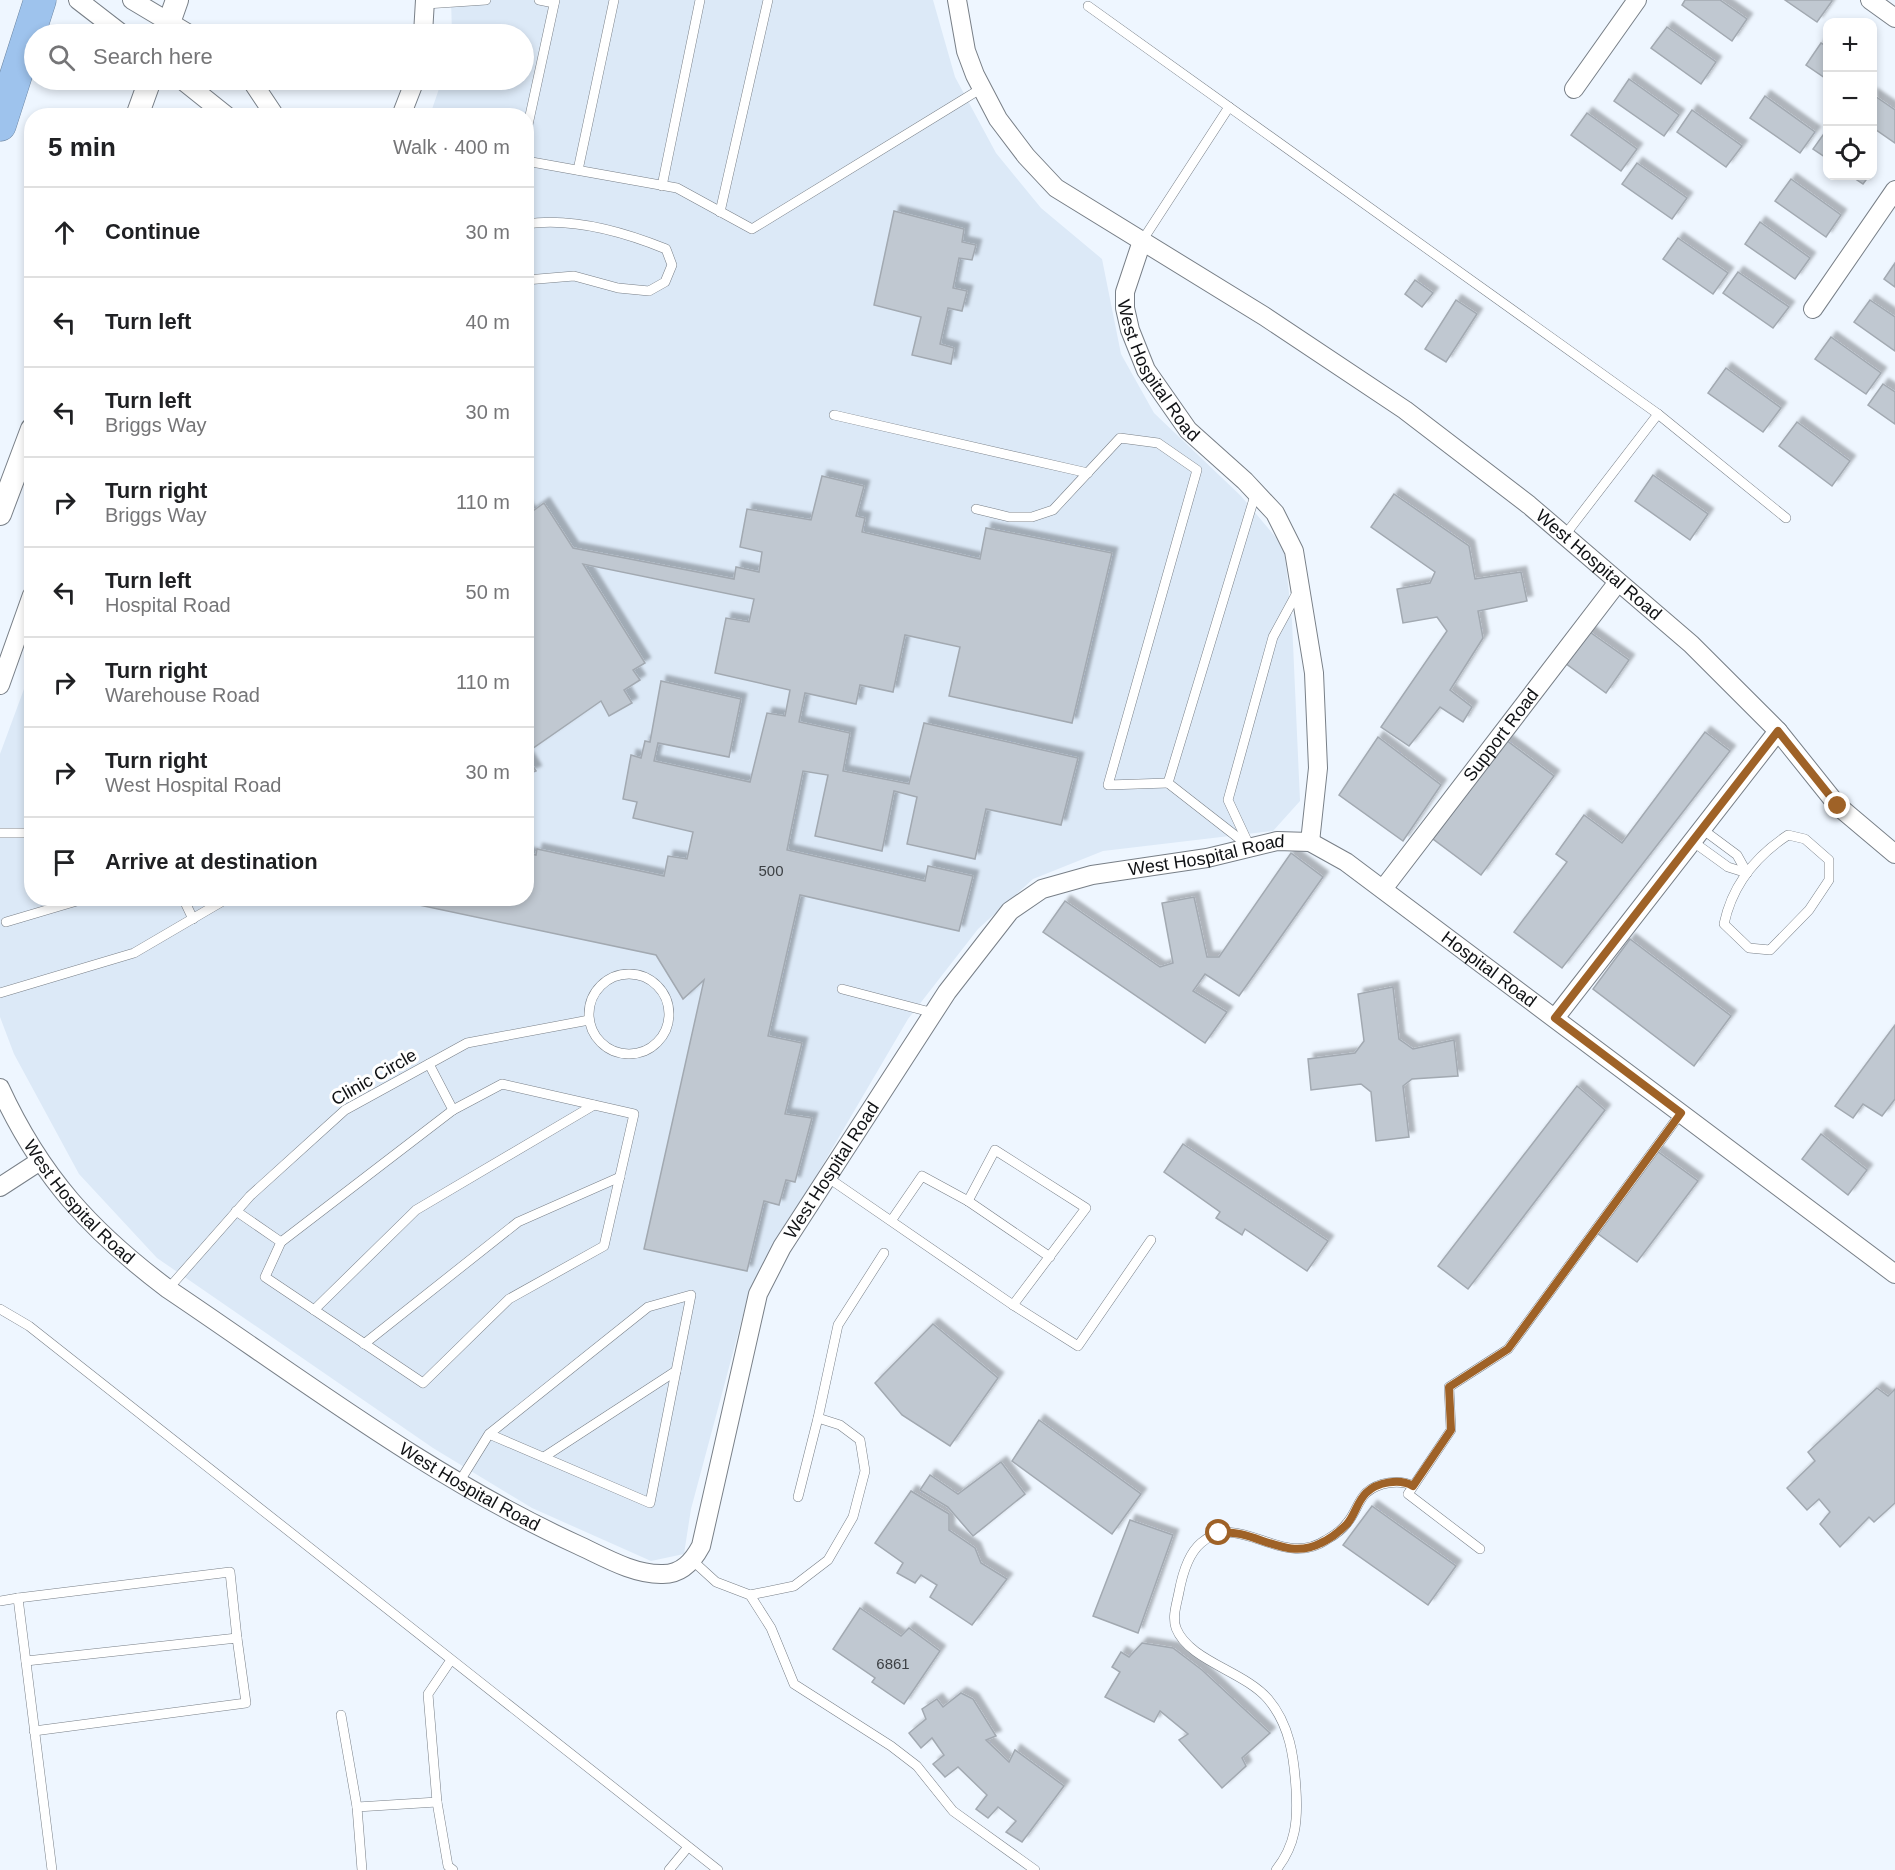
<!DOCTYPE html>
<html lang="en">
<head>
<meta charset="utf-8">
<style>
	:root { --surface:#fff; --page:#f2f2f2; --text:#202124; --muted:#757577; --line:#e0e0e0 }
	body { margin:0; font-family:Arial,sans-serif; background:var(--page); color:var(--text) }
	.controls { position:absolute; right:18px; top:18px; display:grid; overflow:hidden; border-radius:12px; box-shadow:0 3px 9px #0003 }
	.controls button { width:54px; height:54px; display:grid; place-items:center; padding:0; border:0; border-bottom:2px solid var(--line); background:var(--surface); color:var(--text); font:30px sans-serif }
	.stop { position:absolute; width:18px; height:18px; margin:-14px; border:4px solid #9f6227; border-radius:50%; background:#fff }
	.stop.end { background:#9f6227; border-color:#fff; box-shadow:0 2px 6px #0008 }
	.list { margin:0; padding:0; list-style:none }
	h2 { display:flex; justify-content:space-between; align-items:center; height:78px; margin:0; padding:0 24px; font-size:26px }
	h2 small { font-size:20px; font-weight:400; color:var(--muted) }
	.list li { display:grid; grid-template-columns:39px 1fr auto; gap:18px; align-items:center; box-sizing:border-box; height:90px; padding:0 24px; border-top:2px solid var(--line) }
	.list b { display:block; font-size:22px; white-space:nowrap }
	.list p { margin:0; font-size:20px; white-space:nowrap; color:var(--muted) }
	.list em { font-size:20px; font-style:normal; color:var(--muted) }
	.icon { flex:none; width:33px; height:33px; fill:none; stroke:currentColor; stroke-width:2; stroke-linecap:round; stroke-linejoin:round }
	.map { position:relative; flex:none; width:1895px; height:1870px; overflow:hidden }
	.search { position:absolute; background:var(--surface); box-shadow:0 3px 9px #0003; left:24px; top:24px; width:510px; height:66px; display:flex; align-items:center; gap:15px; box-sizing:border-box; padding:0 21px; border-radius:33px; color:var(--muted); font-size:22px }
	.panel { position:absolute; background:var(--surface); box-shadow:0 3px 9px #0003; left:24px; top:108px; width:510px; height:798px; border-radius:24px }
	.map>svg:first-child { display:block }
	.built { fill:#dce9f7 }
	.building { fill:#c0c8d1; stroke:#a2a9b1; stroke-width:1.5; filter:url(#shadow) }
	.lines { fill:none; stroke-linecap:round; stroke-linejoin:round }
	.service-casing { stroke:#787f87; stroke-width:10 }
	.minor-casing { stroke:#787f87; stroke-width:20 }
	.tertiary-casing { stroke:#787f87; stroke-width:24 }
	.motorway-casing { stroke:#6c85a1; stroke-width:33 }
	.service { stroke:#fff; stroke-width:9 }
	.minor { stroke:#fff; stroke-width:18 }
	.tertiary { stroke:#fff; stroke-width:22 }
	.motorway { stroke:#9ec3ed; stroke-width:32 }
	.route { stroke:#9f6227; stroke-width:8 }
	.labels { text-anchor:middle; stroke-width:6; stroke-linejoin:round; paint-order:stroke }
	.number-label { font-size:15px; fill:#3c4044 }
	.street-label { font-size:18px; fill:#101215; stroke:#fff }
</style>
</head>
<body>
<div class="map">
<svg width="1895" height="1870" viewBox="0 0 1895 1870">
	<defs>
		<filter id="shadow"><feDropShadow dx="5.5" dy="-5.5" stdDeviation="1.5" flood-color="#0004"/></filter>
	</defs>
	<rect width="100%" height="100%" fill="#eef6ff"/>
	<path class="built" d="M 451,0 L 933,0 L 955,77 L 996,153 L 1041,208 L 1102,259 L 1121,354 L 1154,413 L 1241,496 L 1284,547 L 1292,621 L 1300,801 L 1273,831 L 1103,851 L 1033,879 L 978,929 L 908,1019 L 750,1289 L 691,1509 L 684,1554 L 651,1561 L 532,1508 L 433,1448 L 157,1258 L 79,1174 L 14,1054 L 0,1017 L 0,754 L 31,670 L 32,898 L 526,898 L 526,116 L 430,115 L 442,80 L 524,80 L 524,34 L 452,34 Z"/>
	<g class="building">
		<path d="M 1685,0 L 1720,0 L 1747,19 L 1732,41 L 1682,5 Z"/>
		<path d="M 1785,0 L 1832,0 L 1832,1 L 1817,22 Z"/>
		<path d="M 1667,27 L 1716,62 L 1701,84 L 1651,48 Z"/>
		<path d="M 1821,43 L 1828,47 L 1828,80 L 1806,65 Z"/>
		<path d="M 1629,79 L 1679,115 L 1664,136 L 1614,101 Z"/>
		<path d="M 1872,94 L 1895,110 L 1895,143 L 1872,127 Z"/>
		<path d="M 1765,96 L 1815,132 L 1800,153 L 1750,118 Z"/>
		<path d="M 1692,110 L 1742,146 L 1726,167 L 1677,132 Z"/>
		<path d="M 1587,113 L 1637,149 L 1621,171 L 1571,135 Z"/>
		<path d="M 1828,128 L 1828,159 L 1813,149 Z"/>
		<path d="M 1637,163 L 1687,198 L 1672,219 L 1622,184 Z"/>
		<path d="M 1851,176 L 1869,176 L 1863,184 Z"/>
		<path d="M 1791,179 L 1841,215 L 1826,237 L 1775,201 Z"/>
		<path d="M 894,211 L 964,229 L 962,242 L 976,245 L 972,260 L 959,258 L 953,288 L 967,291 L 962,311 L 948,308 L 940,344 L 954,348 L 951,364 L 912,355 L 921,317 L 874,305 Z"/>
		<path d="M 1760,222 L 1810,258 L 1795,279 L 1745,244 Z"/>
		<path d="M 1678,238 L 1728,273 L 1713,294 L 1663,259 Z"/>
		<path d="M 1895,263 L 1895,287 L 1884,279 Z"/>
		<path d="M 1738,272 L 1789,307 L 1773,328 L 1723,293 Z"/>
		<path d="M 1415,280 L 1433,293 L 1422,307 L 1405,294 Z"/>
		<path d="M 1456,300 L 1477,314 L 1446,362 L 1425,349 Z"/>
		<path d="M 1870,300 L 1895,317 L 1895,351 L 1854,322 Z"/>
		<path d="M 1831,337 L 1881,373 L 1866,394 L 1815,359 Z"/>
		<path d="M 1726,368 L 1781,408 L 1763,432 L 1708,393 Z"/>
		<path d="M 1883,384 L 1895,392 L 1895,424 L 1868,405 Z"/>
		<path d="M 1797,422 L 1850,461 L 1832,486 L 1779,446 Z"/>
		<path d="M 1653,475 L 1708,514 L 1690,540 L 1635,501 Z"/>
		<path d="M 822,476 L 864,486 L 856,516 L 865,518 L 862,532 L 980,559 L 986,528 L 1112,553 L 1072,723 L 949,696 L 960,647 L 905,635 L 893,692 L 860,685 L 856,704 L 805,693 L 799,722 L 850,733 L 843,771 L 909,784 L 924,723 L 1078,758 L 1061,825 L 986,809 L 975,859 L 907,844 L 917,797 L 894,791 L 882,851 L 815,836 L 828,775 L 803,771 L 787,850 L 925,881 L 928,866 L 973,876 L 959,931 L 800,895 L 768,1036 L 802,1043 L 785,1114 L 812,1118 L 795,1182 L 786,1180 L 779,1205 L 764,1201 L 747,1271 L 644,1249 L 704,980 L 683,999 L 656,955 L 400,901 L 401,898 L 526,898 L 526,853 L 536,855 L 537,849 L 664,876 L 668,856 L 687,859 L 693,832 L 633,818 L 637,802 L 623,799 L 631,755 L 641,758 L 645,741 L 650,742 L 661,681 L 741,699 L 729,757 L 658,743 L 654,761 L 750,782 L 767,713 L 785,716 L 790,690 L 715,673 L 726,618 L 749,622 L 754,599 L 583,564 L 645,663 L 633,670 L 640,680 L 624,690 L 632,703 L 609,716 L 601,701 L 526,753 L 526,507 L 530,513 L 544,503 L 573,548 L 734,579 L 736,567 L 759,572 L 762,552 L 740,547 L 747,509 L 811,520 Z"/>
		<path d="M 1394,494 L 1469,546 L 1475,579 L 1521,572 L 1527,601 L 1478,611 L 1483,638 L 1450,690 L 1472,707 L 1463,722 L 1440,707 L 1409,746 L 1381,727 L 1447,631 L 1437,617 L 1403,623 L 1397,589 L 1430,583 L 1435,572 L 1371,527 Z"/>
		<path d="M 1587,630 L 1629,660 L 1606,693 L 1565,663 Z"/>
		<path d="M 1705,732 L 1730,751 L 1562,968 L 1514,932 L 1567,862 L 1556,854 L 1584,815 L 1622,843 Z"/>
		<path d="M 1378,737 L 1441,785 L 1403,841 L 1339,795 Z"/>
		<path d="M 1506,740 L 1554,776 L 1481,875 L 1433,839 Z"/>
		<path d="M 526,755 L 536,771 L 526,775 Z"/>
		<path d="M 1291,853 L 1323,877 L 1239,996 L 1205,974 L 1193,991 L 1227,1012 L 1205,1043 L 1043,932 L 1065,901 L 1160,967 L 1173,963 L 1162,903 L 1194,897 L 1207,957 L 1219,957 Z"/>
		<path d="M 1630,939 L 1731,1016 L 1694,1066 L 1593,989 Z"/>
		<path d="M 1393,987 L 1399,1039 L 1413,1049 L 1454,1040 L 1458,1076 L 1412,1079 L 1403,1086 L 1409,1137 L 1376,1141 L 1371,1092 L 1361,1084 L 1311,1090 L 1308,1059 L 1355,1053 L 1364,1041 L 1358,994 Z"/>
		<path d="M 1895,1025 L 1895,1099 L 1882,1116 L 1863,1104 L 1853,1118 L 1835,1106 Z"/>
		<path d="M 1577,1086 L 1605,1110 L 1468,1289 L 1438,1266 Z"/>
		<path d="M 1821,1134 L 1867,1170 L 1848,1195 L 1802,1159 Z"/>
		<path d="M 1183,1144 L 1328,1241 L 1307,1271 L 1245,1229 L 1242,1235 L 1216,1218 L 1220,1212 L 1164,1172 Z"/>
		<path d="M 1657,1151 L 1698,1181 L 1637,1262 L 1597,1233 Z"/>
		<path d="M 933,1324 L 998,1378 L 950,1446 L 902,1415 L 875,1383 Z"/>
		<path d="M 1877,1388 L 1888,1396 L 1895,1389 L 1895,1503 L 1874,1522 L 1869,1517 L 1840,1547 L 1820,1524 L 1830,1512 L 1819,1499 L 1807,1510 L 1787,1488 L 1815,1461 L 1808,1452 Z"/>
		<path d="M 1039,1420 L 1141,1494 L 1112,1534 L 1012,1461 Z"/>
		<path d="M 1001,1462 L 1025,1494 L 973,1536 L 948,1507 L 920,1490 L 930,1475 L 958,1494 Z"/>
		<path d="M 911,1491 L 949,1514 L 949,1530 L 975,1548 L 981,1563 L 1007,1579 L 972,1625 L 930,1597 L 937,1585 L 921,1575 L 915,1583 L 897,1573 L 903,1563 L 875,1543 Z"/>
		<path d="M 1372,1506 L 1456,1566 L 1428,1605 L 1343,1545 Z"/>
		<path d="M 1130,1520 L 1173,1535 L 1138,1633 L 1093,1616 Z"/>
		<path d="M 860,1608 L 901,1636 L 909,1628 L 940,1651 L 904,1704 L 872,1682 L 875,1678 L 833,1649 Z"/>
		<path d="M 1142,1643 L 1173,1648 L 1202,1670 L 1270,1733 L 1242,1758 L 1246,1766 L 1222,1788 L 1179,1740 L 1188,1734 L 1160,1711 L 1154,1722 L 1105,1697 L 1120,1672 L 1112,1667 L 1121,1652 L 1129,1657 Z"/>
		<path d="M 961,1693 L 973,1699 L 996,1736 L 986,1740 L 1009,1762 L 1015,1750 L 1064,1786 L 1022,1842 L 1006,1832 L 1016,1821 L 998,1807 L 988,1818 L 976,1809 L 987,1795 L 958,1767 L 945,1777 L 933,1764 L 944,1755 L 932,1738 L 921,1748 L 909,1733 L 926,1719 L 922,1709 L 937,1699 L 943,1707 Z"/>
	</g>
	<g class="lines">
		<defs>
			<g id="service">
				<path d="M 539,0 L 554,3"/>
				<path d="M 426,4 L 486,0"/>
				<path d="M 1088,6 L 1658,414 L 1565,535"/>
				<path d="M 526,134 L 555,0"/>
				<path d="M 526,161 L 677,188 L 752,229 L 982,88"/>
				<path d="M 578,170 L 614,0"/>
				<path d="M 662,186 L 700,0"/>
				<path d="M 720,212 L 768,0"/>
				<path d="M 526,224 C 573,217 624,232 666,249 L 672,265 L 665,282 L 649,291 L 618,288 L 574,276 L 526,280"/>
				<path d="M 1142,241 L 1229,107"/>
				<path d="M 1658,414 L 1786,518"/>
				<path d="M 834,415 L 1088,473"/>
				<path d="M 976,509 L 1009,517 L 1032,517 L 1053,510 L 1120,438 L 1158,443 L 1197,470 L 1108,785 L 1168,783"/>
				<path d="M 1702,829 L 1737,855 L 1747,873"/>
				<path d="M 0,833 L 32,833"/>
				<path d="M 1788,835 L 1805,839 L 1829,860 L 1829,880 L 1809,910 L 1770,950 L 1749,948 L 1724,924 C 1732,886 1756,856 1788,835 Z"/>
				<path d="M 1692,841 L 1728,867 L 1747,873"/>
				<path d="M 1249,845 L 1228,800 L 1273,637 L 1298,591"/>
				<path d="M 1250,847 L 1168,783 L 1256,492"/>
				<path d="M 183,898 L 193,919"/>
				<path d="M 6,922 L 87,898"/>
				<circle cx="629" cy="1014" r="40"/>
				<path d="M 842,989 L 934,1013"/>
				<path d="M 0,993 L 134,953 L 228,898"/>
				<path d="M 827,1177 L 1013,1305 L 1086,1208 L 995,1150 L 968,1201 L 922,1176 L 891,1221"/>
				<path d="M 968,1201 L 1050,1257"/>
				<path d="M 236,1211 L 281,1242 L 265,1277 L 423,1383 L 509,1299 L 604,1246 L 634,1114 L 502,1084 L 453,1110 L 429,1064"/>
				<path d="M 281,1242 L 453,1110"/>
				<path d="M 168,1289 L 250,1196 L 345,1110 L 467,1043 L 589,1020"/>
				<path d="M 1013,1305 L 1078,1346 L 1151,1240"/>
				<path d="M 0,1309 L 29,1326 L 718,1870"/>
				<path d="M 314,1310 L 416,1210 L 594,1105"/>
				<path d="M 364,1344 L 518,1222 L 620,1177"/>
				<path d="M 544,1457 L 676,1371"/>
				<path d="M 458,1484 L 489,1434 L 650,1503 L 691,1295 L 648,1307 L 489,1434"/>
				<path d="M 798,1497 L 818,1418 L 838,1325 L 884,1253"/>
				<path d="M 1480,1549 L 1408,1494 L 1451,1430 L 1449,1387 L 1508,1349 L 1681,1113"/>
				<path d="M 693,1561 L 716,1582 L 750,1595 L 794,1586 L 828,1560 L 853,1517 L 865,1471 L 860,1440 L 840,1425 L 818,1418"/>
				<path d="M 750,1595 L 771,1628 L 794,1684 L 891,1746 L 917,1766 L 953,1811 L 1035,1870"/>
				<path d="M 18,1598 L 230,1572 L 237,1638"/>
				<path d="M 0,1601 L 18,1598 L 52,1870"/>
				<path d="M 451,1660 L 428,1694 L 437,1802 L 448,1866 L 453,1870"/>
				<path d="M 26,1661 L 237,1638 L 246,1703 L 34,1731"/>
				<path d="M 341,1715 L 357,1807"/>
				<path d="M 362,1870 L 357,1807 L 437,1802"/>
				<path d="M 669,1870 L 688,1847"/>
				<path d="M 1276,1870 C 1296,1845 1298,1820 1296,1789 C 1294,1757 1290,1725 1268,1699 C 1244,1671 1189,1661 1176,1628 C 1172,1616 1177,1603 1179,1592 C 1182,1576 1188,1554 1201,1543 C 1240,1509 1281,1570 1326,1540 C 1333,1536 1342,1530 1347,1523 C 1355,1514 1358,1501 1366,1493 C 1378,1482 1400,1479 1413,1486"/>
			</g>
			<g id="minor">
				<path d="M 78,0 L 122,34"/>
				<path d="M 132,0 L 189,34"/>
				<path id="s1" d="M 957,0 L 966,51 L 975,75 L 998,119 L 1026,156 L 1056,188 L 1264,316 L 1405,410 L 1529,505 L 1691,644 L 1778,731 L 1838,806 L 1895,854"/>
				<path d="M 1870,0 L 1895,18"/>
				<path d="M 423,34 L 425,0"/>
				<path d="M 182,80 L 227,116"/>
				<path d="M 251,80 L 275,116"/>
				<path d="M 1574,89 L 1637,0"/>
				<path d="M 401,116 L 415,80"/>
				<path id="s2" d="M 1142,241 L 1125,292 L 1125,308 L 1130,330 L 1146,370 L 1188,430 L 1245,481 L 1275,513 L 1294,551 L 1314,673 L 1318,768 L 1310,842"/>
				<path d="M 1813,309 L 1895,190"/>
				<path d="M 0,685 L 32,595"/>
				<path id="s3" d="M 1383,889 L 1618,582"/>
				<path d="M 1555,1018 L 1778,731"/>
				<path id="s4" d="M 0,1088 C 41,1177 91,1231 168,1289 C 302,1379 431,1478 578,1545 C 604,1557 634,1575 663,1574 C 682,1574 693,1561 701,1546 L 758,1294 L 782,1247 L 947,992 L 1010,911 L 1042,889 L 1092,875 L 1207,858 L 1277,841 L 1310,842 L 1346,862 L 1895,1274"/>
				<path d="M 0,1187 L 40,1161"/>
			</g>
			<g id="tertiary">
				<path d="M 165,34 L 177,0"/>
				<path d="M 137,116 L 150,80"/>
				<path d="M 0,514 L 32,429"/>
			</g>
			<path id="motorway" d="M 0,125 L 40,0"/>
		</defs>
		<use href="#service" class="service-casing"/>
		<use href="#minor" class="minor-casing"/>
		<use href="#tertiary" class="tertiary-casing"/>
		<use href="#motorway" class="motorway-casing"/>
		<use href="#service" class="service"/>
		<use href="#minor" class="minor"/>
		<use href="#tertiary" class="tertiary"/>
		<use href="#motorway" class="motorway"/>
	</g>
	<g class="lines">
		<path class="route" d="M 1219,1533 C 1254,1528 1285,1562 1321,1543 C 1330,1539 1340,1531 1347,1524 C 1355,1515 1357,1502 1366,1493 C 1377,1482 1400,1478 1413,1486 L 1451,1430 L 1449,1387 L 1508,1349 L 1681,1113 L 1555,1018 L 1778,731 L 1838,806"/>
	</g>
	<g class="labels">
		<g class="number-label">
			<text x="771" y="876">500</text>
			<text x="893" y="1669">6861</text>
		</g>
		<g class="street-label">
			<text dy="6" stroke="none"><textPath href="#s2" startOffset="141">West Hospital Road</textPath></text>
			<text dy="6" stroke="none"><textPath href="#s1" startOffset="879">West Hospital Road</textPath></text>
			<text dy="6" stroke="none"><textPath href="#s3" startOffset="194">Support Road</textPath></text>
			<text dy="6" stroke="none"><textPath href="#s4" startOffset="1814">West Hospital Road</textPath></text>
			<text dy="6" stroke="none"><textPath href="#s4" startOffset="2139">Hospital Road</textPath></text>
			<text transform="translate(374 1077) rotate(-30)" y="6">Clinic Circle</text>
			<text dy="6" stroke="none"><textPath href="#s4" startOffset="1292">West Hospital Road</textPath></text>
			<text dy="6" stroke="none"><textPath href="#s4" startOffset="140">West Hospital Road</textPath></text>
			<text dy="6" stroke="none"><textPath href="#s4" startOffset="626">West Hospital Road</textPath></text>
		</g>
	</g>
</svg>
<div class="controls">
<button>+</button>
<button>−</button>
<button><svg class="icon" aria-label="locate" viewBox="0 0 24 24"><circle cx="12" cy="12" r="6"/><path d="M12 2v4M12 18v4M2 12h4M18 12h4"/></svg></button>
</div>
<div class="stop" style="left:1219px;top:1533px"></div>
<div class="stop end" style="left:1838px;top:806px"></div>
<div class="search"><svg class="icon" aria-label="search" viewBox="0 0 24 24"><circle cx="10" cy="10" r="6"/><path d="M15 15l6 6"/></svg>Search here</div>
<section class="panel">
<h2>5 min<small>Walk · 400 m</small></h2>
<ul class="list">
<li><svg class="icon" aria-label="ahead" viewBox="0 0 24 24"><path d="M12 20V5M6 11l6-6 6 6"/></svg><div><b>Continue</b></div><em>30 m</em></li>
<li><svg class="icon" aria-label="left" viewBox="0 0 24 24"><path d="M17 20v-9H6M10 6l-5 5 5 5"/></svg><div><b>Turn left</b></div><em>40 m</em></li>
<li><svg class="icon" aria-label="left" viewBox="0 0 24 24"><path d="M17 20v-9H6M10 6l-5 5 5 5"/></svg><div><b>Turn left</b><p>Briggs Way</p></div><em>30 m</em></li>
<li><svg class="icon" aria-label="right" viewBox="0 0 24 24"><path d="M7 20v-9h11M14 6l5 5-5 5"/></svg><div><b>Turn right</b><p>Briggs Way</p></div><em>110 m</em></li>
<li><svg class="icon" aria-label="left" viewBox="0 0 24 24"><path d="M17 20v-9H6M10 6l-5 5 5 5"/></svg><div><b>Turn left</b><p>Hospital Road</p></div><em>50 m</em></li>
<li><svg class="icon" aria-label="right" viewBox="0 0 24 24"><path d="M7 20v-9h11M14 6l5 5-5 5"/></svg><div><b>Turn right</b><p>Warehouse Road</p></div><em>110 m</em></li>
<li><svg class="icon" aria-label="right" viewBox="0 0 24 24"><path d="M7 20v-9h11M14 6l5 5-5 5"/></svg><div><b>Turn right</b><p>West Hospital Road</p></div><em>30 m</em></li>
<li><svg class="icon" aria-label="arrive" viewBox="0 0 24 24"><path d="M6 21V4h12l-3 4 3 4H6"/></svg><div><b>Arrive at destination</b></div></li>
</ul>
</section>
</div>
</body>
</html>
